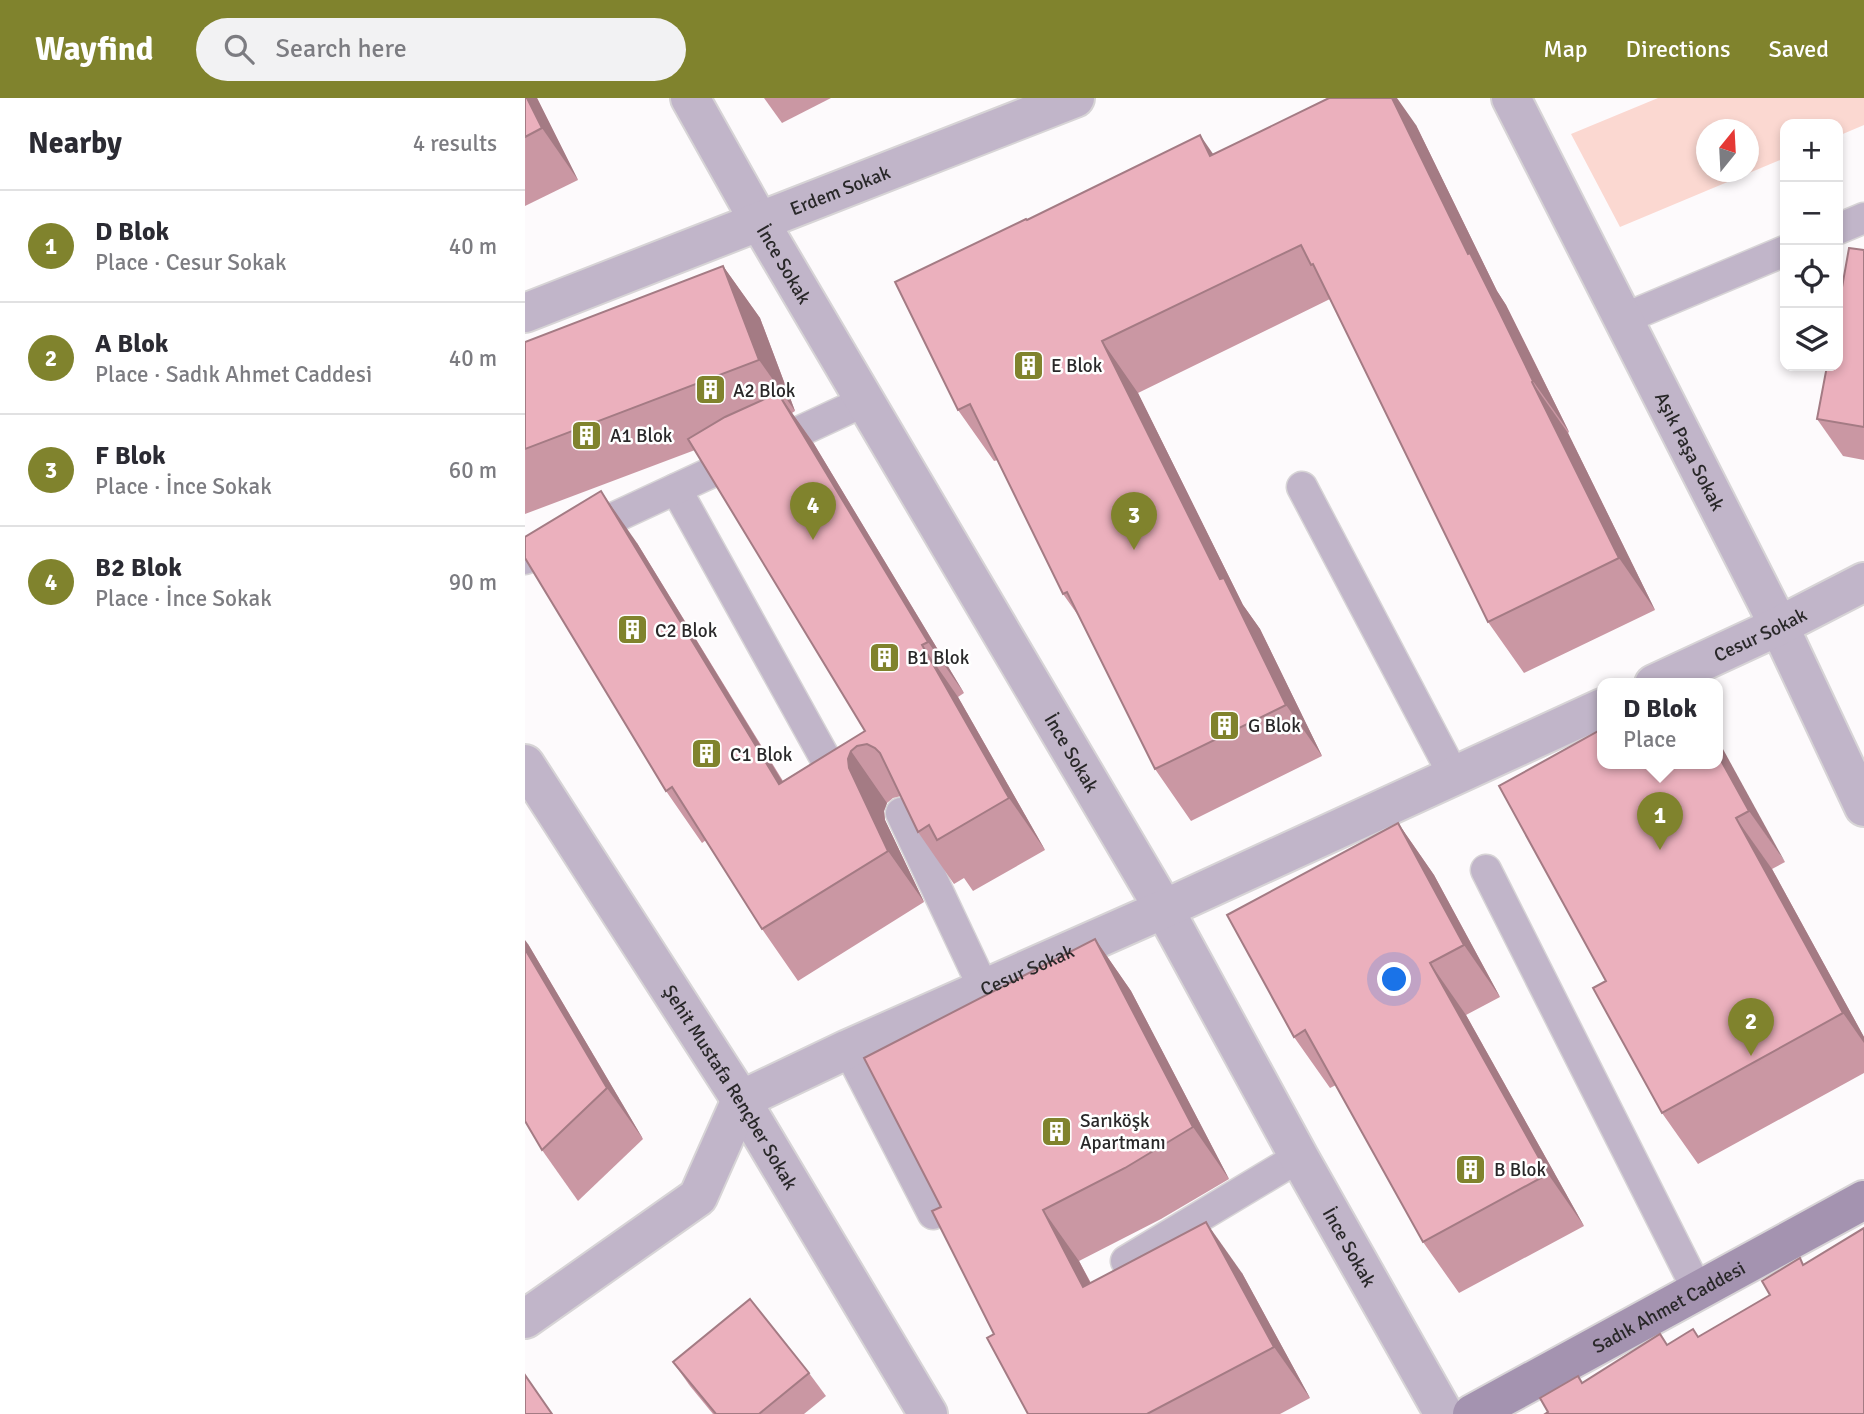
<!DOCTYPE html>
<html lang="en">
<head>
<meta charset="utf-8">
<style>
	:root { --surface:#fff; --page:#f2f2f3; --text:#2b2b33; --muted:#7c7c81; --line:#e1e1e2; --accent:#80832d }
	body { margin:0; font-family:Signika,sans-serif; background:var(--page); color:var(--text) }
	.controls { position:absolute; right:21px; top:21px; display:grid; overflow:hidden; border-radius:14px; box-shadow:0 4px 10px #0003 }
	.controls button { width:63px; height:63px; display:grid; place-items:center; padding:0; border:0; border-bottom:2px solid var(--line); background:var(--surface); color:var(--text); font:35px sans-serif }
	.compass { position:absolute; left:1171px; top:21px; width:63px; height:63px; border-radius:50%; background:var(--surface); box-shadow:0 4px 10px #0003; rotate:18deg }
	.you { position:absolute; left:870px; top:882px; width:24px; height:24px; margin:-18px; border:5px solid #fff; border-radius:50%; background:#1a73e8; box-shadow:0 0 0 10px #1a73e833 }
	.badge { display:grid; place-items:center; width:46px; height:46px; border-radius:50%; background:var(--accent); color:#fff; font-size:23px; font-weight:700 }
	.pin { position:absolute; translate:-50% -58px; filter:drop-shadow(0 2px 4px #0008) }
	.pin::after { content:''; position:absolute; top:37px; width:24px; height:21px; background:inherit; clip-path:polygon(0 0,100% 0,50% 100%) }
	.popup { position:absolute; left:1072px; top:580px; width:126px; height:91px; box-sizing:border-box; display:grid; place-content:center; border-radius:14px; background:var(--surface); filter:drop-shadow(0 2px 5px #0005); font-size:23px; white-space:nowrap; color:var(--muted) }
	.popup b { font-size:26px; color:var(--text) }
	.popup::after { content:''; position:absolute; left:50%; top:100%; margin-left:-14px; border:14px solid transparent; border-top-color:var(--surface) }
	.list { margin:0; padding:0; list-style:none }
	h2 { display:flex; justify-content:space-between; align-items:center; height:91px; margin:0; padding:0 28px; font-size:30px }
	h2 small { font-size:23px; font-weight:400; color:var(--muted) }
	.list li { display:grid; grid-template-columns:46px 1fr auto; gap:21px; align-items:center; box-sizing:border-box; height:112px; padding:0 28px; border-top:2px solid var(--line) }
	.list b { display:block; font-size:26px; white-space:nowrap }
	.list p { margin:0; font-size:23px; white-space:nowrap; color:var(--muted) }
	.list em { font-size:23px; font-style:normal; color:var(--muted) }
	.icon { flex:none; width:38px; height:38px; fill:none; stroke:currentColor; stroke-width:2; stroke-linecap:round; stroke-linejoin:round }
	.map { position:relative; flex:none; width:1339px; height:1316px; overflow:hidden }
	header { display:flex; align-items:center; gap:42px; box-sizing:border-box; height:98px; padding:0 35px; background:var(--accent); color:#fff }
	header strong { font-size:33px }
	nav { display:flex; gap:38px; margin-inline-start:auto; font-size:24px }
	.search { width:490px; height:63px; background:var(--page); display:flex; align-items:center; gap:18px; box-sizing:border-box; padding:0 24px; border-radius:38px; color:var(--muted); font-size:26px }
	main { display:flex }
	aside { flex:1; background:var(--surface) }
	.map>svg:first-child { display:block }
	.green { fill:#fbd8d1; fill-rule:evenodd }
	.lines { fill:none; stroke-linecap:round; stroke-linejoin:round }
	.lane-casing { stroke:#d7d4d6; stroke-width:33 }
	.street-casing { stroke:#d7d4d6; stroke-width:42 }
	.secondary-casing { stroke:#d7d4d6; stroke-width:42 }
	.lane { stroke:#c1b5c9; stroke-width:30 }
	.street { stroke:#c1b5c9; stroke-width:38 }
	.secondary { stroke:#a493b0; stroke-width:38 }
	.wall { fill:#ca97a3 }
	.shaded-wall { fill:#a47b84 }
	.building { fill:#ebb0bd; stroke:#a47b84; stroke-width:2 }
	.labels { text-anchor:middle; stroke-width:5; stroke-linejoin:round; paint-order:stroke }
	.street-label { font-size:19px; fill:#292829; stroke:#fff }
	.poi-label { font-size:19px; fill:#292829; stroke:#fff; text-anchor:start }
</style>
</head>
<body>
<header>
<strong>Wayfind</strong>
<div class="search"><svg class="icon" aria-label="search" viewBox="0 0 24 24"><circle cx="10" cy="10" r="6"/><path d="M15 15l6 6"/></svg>Search here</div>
<nav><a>Map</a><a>Directions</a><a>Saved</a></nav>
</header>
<main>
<aside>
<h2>Nearby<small>4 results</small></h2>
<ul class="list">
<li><span class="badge">1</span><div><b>D Blok</b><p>Place · Cesur Sokak</p></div><em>40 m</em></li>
<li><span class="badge">2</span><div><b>A Blok</b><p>Place · Sadık Ahmet Caddesi</p></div><em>40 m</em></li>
<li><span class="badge">3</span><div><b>F Blok</b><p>Place · İnce Sokak</p></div><em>60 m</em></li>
<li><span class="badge">4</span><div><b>B2 Blok</b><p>Place · İnce Sokak</p></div><em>90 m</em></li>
</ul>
</aside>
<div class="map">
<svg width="1339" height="1316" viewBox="0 0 1339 1316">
	<rect width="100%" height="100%" fill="#fdfafc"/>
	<path class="green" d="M 1133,0 L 1339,0 L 1339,27 L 1313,38 L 1313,26 L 1260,26 L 1260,60 L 1095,129 L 1046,36 ZM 1182,32 L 1224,32 L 1224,74 L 1182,74 Z"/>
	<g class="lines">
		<defs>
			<g id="lane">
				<path d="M 1313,131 L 1339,120"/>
				<path d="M 1098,221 L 1260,153"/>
				<path d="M 777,389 L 929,678"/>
				<path d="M 151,391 L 300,660"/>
				<path d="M 0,461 L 340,303"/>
				<path d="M 376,715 L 459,891"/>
				<path d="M 961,772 L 1173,1193"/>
				<path d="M 323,951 L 408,1116"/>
				<path d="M 601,1163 L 774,1059"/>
			</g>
			<g id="street">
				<path id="s1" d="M 165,0 L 234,123 L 639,811 L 774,1059 L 919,1316"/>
				<path id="s2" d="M 986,0 L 1254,528 L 1339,709"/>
				<path id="s3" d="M 0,215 L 550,0"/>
				<path id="s4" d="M 1129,586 L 1254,528 L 1339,484"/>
				<path id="s5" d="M 0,666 L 216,1002 L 403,1316"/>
				<path id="s6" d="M 0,1221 L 173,1099 L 216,1002 L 323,951 L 639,811 L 1077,610"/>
			</g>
			<g id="secondary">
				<path id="s7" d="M 947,1316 L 1339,1102"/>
			</g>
		</defs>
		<use href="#lane" class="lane-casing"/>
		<use href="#street" class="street-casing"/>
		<use href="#secondary" class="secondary-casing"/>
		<use href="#lane" class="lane"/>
		<use href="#street" class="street"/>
		<use href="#secondary" class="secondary"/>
	</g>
	<g class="wall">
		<path d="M 0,0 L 12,0 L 53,82 L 0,108 Z"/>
		<path d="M 239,0 L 306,0 L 257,25 Z"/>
		<path d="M 891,27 L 972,193 L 981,207 L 1011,267 L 1044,334 L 1043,335 L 1130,512 L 999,575 L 963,524 L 805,201 L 613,295 L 718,507 L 735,531 L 797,658 L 666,723 L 630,671 L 555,520 L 538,496 L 473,362 L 469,363 L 433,312 L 502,122 L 688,56 Z"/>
		<path d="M 1339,152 L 1339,362 L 1318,358 L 1292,321 Z"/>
		<path d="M 198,168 L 235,220 L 270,313 L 267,315 L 289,346 L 439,595 L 433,599 L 520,752 L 448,793 L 439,780 L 429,786 L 393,734 L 376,698 L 368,700 L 362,705 L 359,713 L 360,722 L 399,804 L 273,883 L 237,831 L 181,742 L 177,745 L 141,693 L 112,445 L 258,683 L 340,633 L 170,352 L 0,416 L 0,244 Z"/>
		<path d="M 1193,666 L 1260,764 L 1247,771 L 1339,939 L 1339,975 L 1173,1066 L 1137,1015 L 1081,883 Z"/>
		<path d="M 873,725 L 909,777 L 975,899 L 941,917 L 1059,1128 L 934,1195 L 898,1144 L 811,987 L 805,990 L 769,939 Z"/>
		<path d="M 570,841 L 606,893 L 704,1081 L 636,1121 L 554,1163 L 566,1185 L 717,1175 L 785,1300 L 755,1316 L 503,1316 L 416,1109 Z"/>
		<path d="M 3,846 L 118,1041 L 53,1103 L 17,1052 Z"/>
		<path d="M 148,1264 L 284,1275 L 301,1298 L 279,1316 L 188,1316 L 165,1288 Z"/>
	</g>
	<g class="shaded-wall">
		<path d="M 2,0 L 12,0 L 53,82 L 17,30 Z"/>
		<path d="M 867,0 L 872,0 L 891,27 L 972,193 L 981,207 L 1044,334 L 1008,283 L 943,156 Z"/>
		<path d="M 675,37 L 711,89 L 685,58 Z"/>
		<path d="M 198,168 L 235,220 L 270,313 L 234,262 Z"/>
		<path d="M 577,243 L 613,295 L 718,507 L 735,531 L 797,658 L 761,607 L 695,481 Z"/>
		<path d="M 1007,284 L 1043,335 L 1130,512 L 1094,460 Z"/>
		<path d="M 253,295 L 289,346 L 439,595 L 403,544 Z"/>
		<path d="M 76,393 L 112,445 L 290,737 L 254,686 Z"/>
		<path d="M 397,547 L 433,599 L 520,752 L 484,700 Z"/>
		<path d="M 1193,642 L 1260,764 L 1224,713 L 1193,657 Z"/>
		<path d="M 326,653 L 362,705 L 359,713 L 360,722 L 399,804 L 363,753 L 324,670 L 323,661 Z"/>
		<path d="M 1211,720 L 1247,771 L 1339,939 L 1339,945 L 1318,915 Z"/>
		<path d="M 873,725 L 909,777 L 975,899 L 939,847 Z"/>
		<path d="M 570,841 L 606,893 L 704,1081 L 668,1029 Z"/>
		<path d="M 0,842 L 3,846 L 118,1041 L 82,990 L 0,851 Z"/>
		<path d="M 905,865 L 941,917 L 1059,1128 L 1023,1076 Z"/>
		<path d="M 518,1112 L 554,1163 L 594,1240 L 558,1189 Z"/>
		<path d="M 681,1124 L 717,1175 L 785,1300 L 749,1249 Z"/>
	</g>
	<g class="building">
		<path d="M 0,0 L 2,0 L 17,30 L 0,39 Z"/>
		<path d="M 804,0 L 867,0 L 943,156 L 945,155 L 975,215 L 1008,283 L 1007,284 L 1094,460 L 963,524 L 788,166 L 786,167 L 776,147 L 577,243 L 695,481 L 699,480 L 761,607 L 630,671 L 542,494 L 538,496 L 445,306 L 433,312 L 370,184 L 501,121 L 502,122 L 675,37 L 685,58 Z"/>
		<path d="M 1324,150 L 1339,152 L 1339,329 L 1292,321 L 1302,268 L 1313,268 L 1313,212 Z"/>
		<path d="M 198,168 L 234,262 L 0,351 L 0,244 Z"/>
		<path d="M 253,295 L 403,544 L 397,547 L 484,700 L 412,742 L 404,727 L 393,734 L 355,655 L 350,650 L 342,646 L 332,648 L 326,653 L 323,661 L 324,670 L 363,753 L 237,831 L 147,689 L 141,693 L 0,460 L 0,439 L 76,393 L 254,686 L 340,633 L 163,341 L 200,319 Z"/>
		<path d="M 1077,631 L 1077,666 L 1193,666 L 1193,657 L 1224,713 L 1211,720 L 1318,915 L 1137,1015 L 1068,890 L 1081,883 L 974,688 Z"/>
		<path d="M 873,725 L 939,847 L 905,865 L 1023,1076 L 898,1144 L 780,932 L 769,939 L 702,817 Z"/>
		<path d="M 570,841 L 668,1029 L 600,1070 L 518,1112 L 558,1189 L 681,1124 L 749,1249 L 622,1316 L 503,1316 L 462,1240 L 469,1236 L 407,1113 L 416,1109 L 339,960 Z"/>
		<path d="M 0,851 L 82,990 L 17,1052 L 0,1023 Z"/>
		<path d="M 1339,1130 L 1339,1316 L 1020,1316 L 1023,1314 L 1015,1300 L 1053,1278 L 1057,1285 L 1135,1236 L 1142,1247 L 1168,1231 L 1173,1239 L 1245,1197 L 1237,1183 L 1275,1160 L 1278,1167 Z"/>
		<path d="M 225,1201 L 284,1275 L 234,1316 L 191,1316 L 148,1264 Z"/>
		<path d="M 0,1277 L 27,1316 L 0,1316 Z"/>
	</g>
	<defs>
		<symbol id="building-square" viewBox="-11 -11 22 22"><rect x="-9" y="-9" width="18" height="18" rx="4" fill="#80832d" stroke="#fff"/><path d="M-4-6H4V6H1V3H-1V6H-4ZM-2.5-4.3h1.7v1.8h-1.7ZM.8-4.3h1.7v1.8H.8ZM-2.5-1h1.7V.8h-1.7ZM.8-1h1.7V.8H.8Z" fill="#fff"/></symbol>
	</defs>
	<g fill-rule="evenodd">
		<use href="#building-square" x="486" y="250" width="35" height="35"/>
		<use href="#building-square" x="168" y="274" width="35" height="35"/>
		<use href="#building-square" x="44" y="320" width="35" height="35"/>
		<use href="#building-square" x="90" y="514" width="35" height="35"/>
		<use href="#building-square" x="342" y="542" width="35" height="35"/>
		<use href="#building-square" x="682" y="610" width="35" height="35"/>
		<use href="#building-square" x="164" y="638" width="35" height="35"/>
		<use href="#building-square" x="514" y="1016" width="35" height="35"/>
		<use href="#building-square" x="928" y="1054" width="35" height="35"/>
	</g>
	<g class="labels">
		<g class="street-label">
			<text dy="7" stroke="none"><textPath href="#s3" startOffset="338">Erdem Sokak</textPath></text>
			<text dy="7" stroke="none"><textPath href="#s1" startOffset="191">İnce Sokak</textPath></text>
			<text dy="7" stroke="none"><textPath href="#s2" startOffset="396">Aşık Paşa Sokak</textPath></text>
			<text dy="7" stroke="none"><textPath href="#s4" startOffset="117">Cesur Sokak</textPath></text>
			<text dy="7" stroke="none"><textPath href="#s1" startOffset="758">İnce Sokak</textPath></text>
			<text dy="7" stroke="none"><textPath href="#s6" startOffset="632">Cesur Sokak</textPath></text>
			<text dy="7" stroke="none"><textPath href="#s5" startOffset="383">Şehit Mustafa Rençber Sokak</textPath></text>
			<text dy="7" stroke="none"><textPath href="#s1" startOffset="1325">İnce Sokak</textPath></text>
			<text dy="7" stroke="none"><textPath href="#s7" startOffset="224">Sadık Ahmet Caddesi</textPath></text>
		</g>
		<g class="poi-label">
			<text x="526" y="274">E Blok</text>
			<text x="208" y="299">A2 Blok</text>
			<text x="85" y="344">A1 Blok</text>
			<text x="130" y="539">C2 Blok</text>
			<text x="382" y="566">B1 Blok</text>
			<text x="723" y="634">G Blok</text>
			<text x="205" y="663">C1 Blok</text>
			<text x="555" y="1029">Sarıköşk<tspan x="555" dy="22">Apartmanı</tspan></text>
			<text x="969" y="1078">B Blok</text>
		</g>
	</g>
</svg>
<div class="controls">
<button>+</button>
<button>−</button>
<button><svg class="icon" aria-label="locate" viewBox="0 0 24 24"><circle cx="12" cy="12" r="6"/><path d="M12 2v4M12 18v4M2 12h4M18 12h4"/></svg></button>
<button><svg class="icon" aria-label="layers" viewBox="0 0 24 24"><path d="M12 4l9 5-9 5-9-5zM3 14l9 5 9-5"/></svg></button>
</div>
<svg class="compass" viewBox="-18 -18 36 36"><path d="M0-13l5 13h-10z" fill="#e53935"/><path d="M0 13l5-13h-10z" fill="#7c7c81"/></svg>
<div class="you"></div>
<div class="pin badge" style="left:1135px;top:752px">1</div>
<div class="popup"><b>D Blok</b>Place</div>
<div class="pin badge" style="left:1226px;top:958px">2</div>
<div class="pin badge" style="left:609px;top:452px">3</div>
<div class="pin badge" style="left:288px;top:442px">4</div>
</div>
</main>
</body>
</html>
